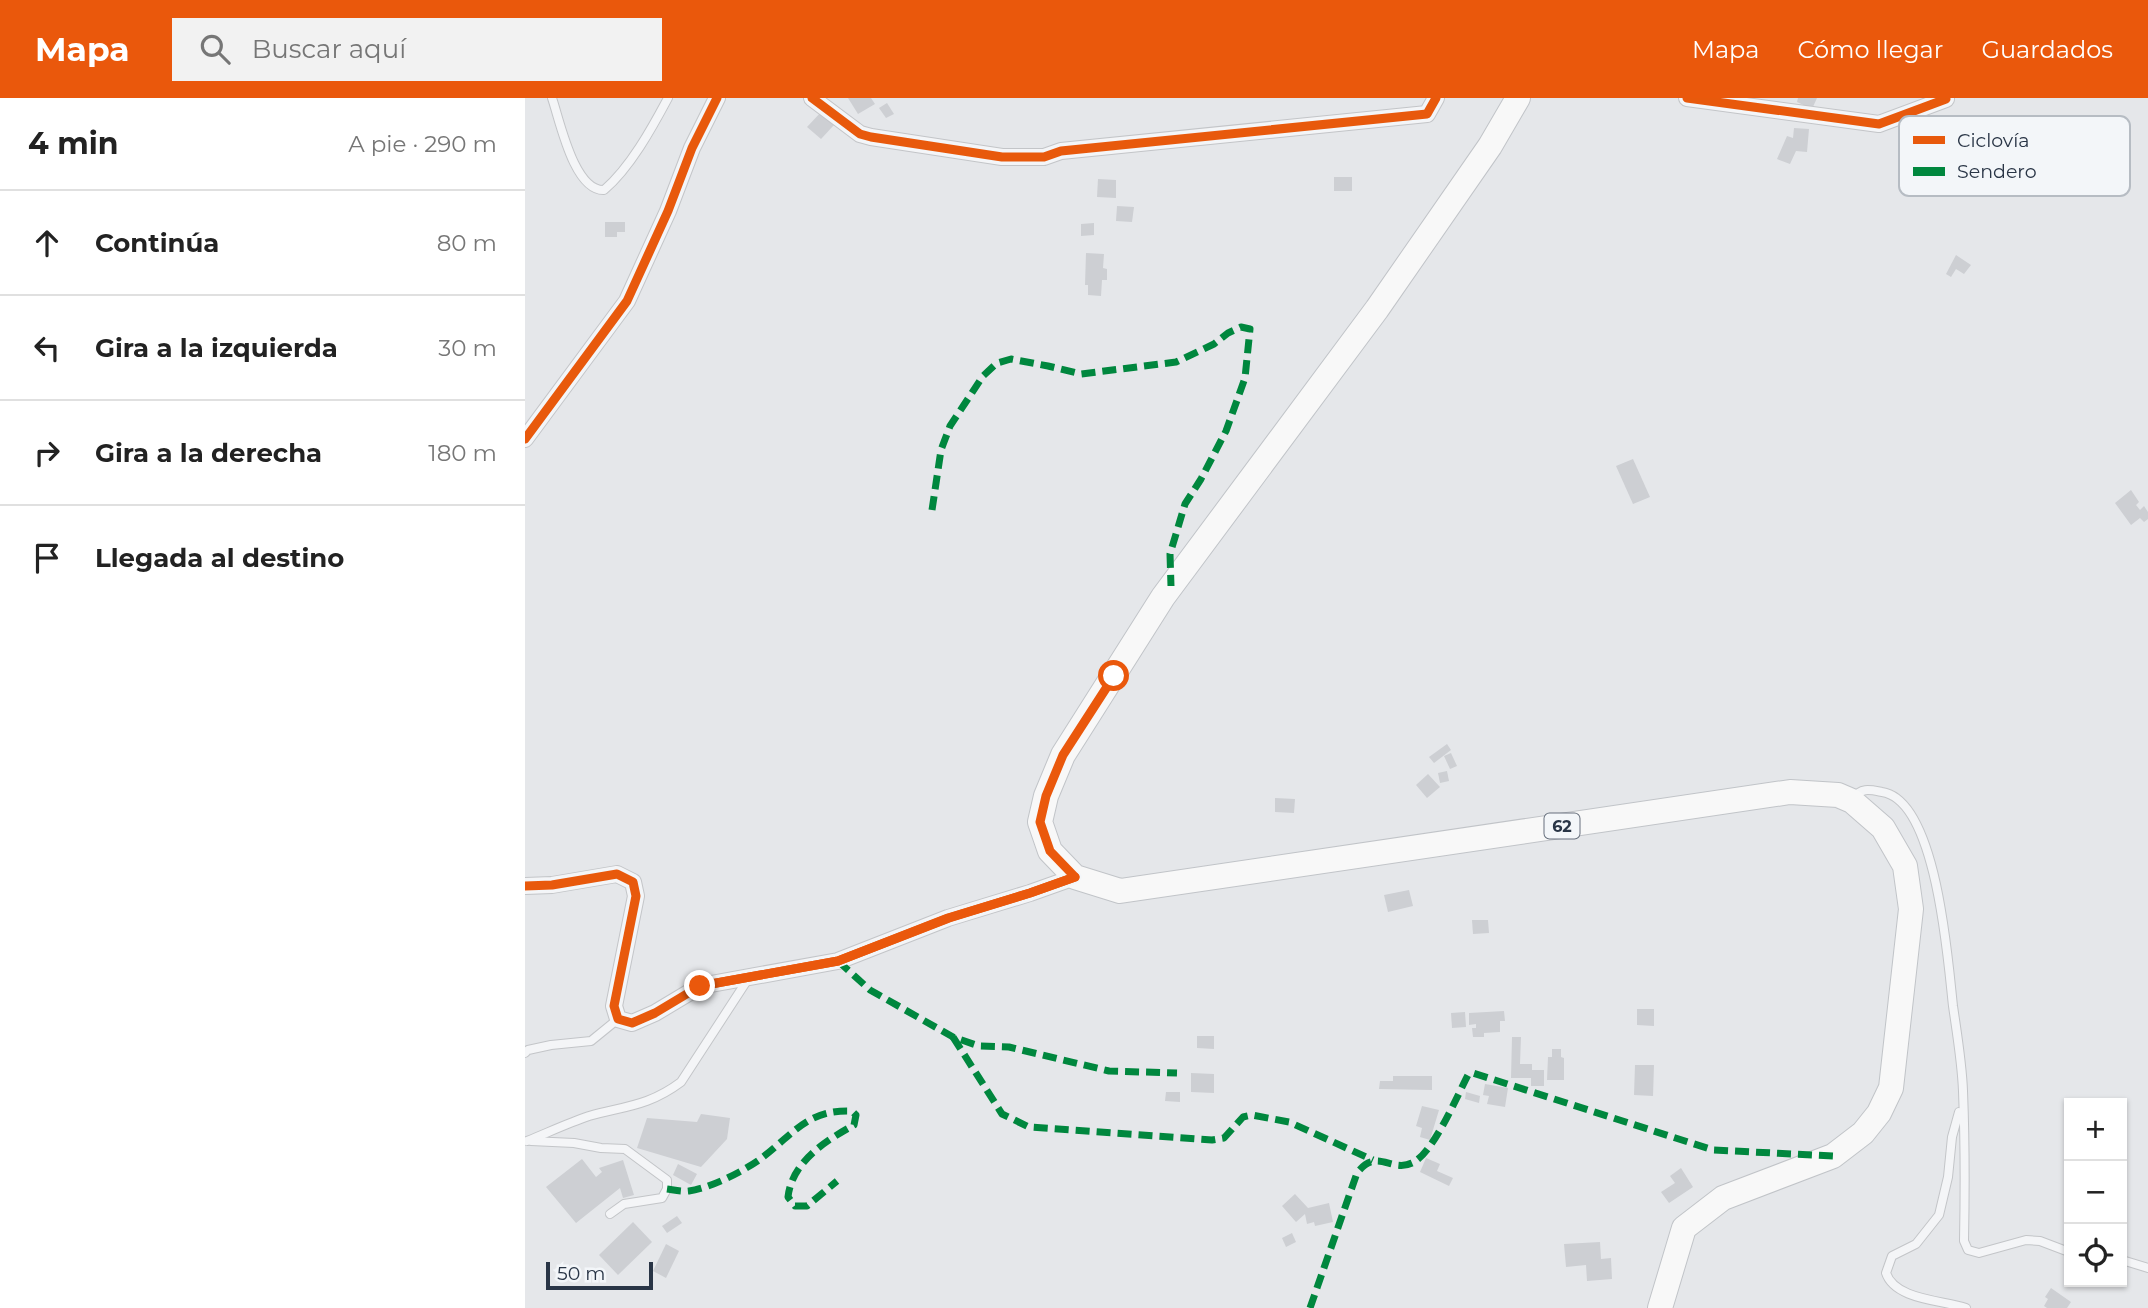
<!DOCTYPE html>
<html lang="es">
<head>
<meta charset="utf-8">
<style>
	:root { --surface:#fff; --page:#f2f2f2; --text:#222; --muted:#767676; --line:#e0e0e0; --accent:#ea580c }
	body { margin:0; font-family:Montserrat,sans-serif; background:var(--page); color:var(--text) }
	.controls { position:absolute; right:21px; bottom:21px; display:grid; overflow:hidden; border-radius:0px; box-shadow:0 2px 5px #0004 }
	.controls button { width:63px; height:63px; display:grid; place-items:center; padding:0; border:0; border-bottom:2px solid var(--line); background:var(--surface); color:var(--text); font:35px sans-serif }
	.scale { position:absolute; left:21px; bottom:18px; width:107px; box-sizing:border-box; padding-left:7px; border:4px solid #293546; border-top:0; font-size:19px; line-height:24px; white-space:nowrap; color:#293546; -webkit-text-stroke:5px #f3f6f9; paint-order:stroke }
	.stop { position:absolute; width:21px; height:21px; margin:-16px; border:5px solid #ea580c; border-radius:50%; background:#fff }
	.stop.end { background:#ea580c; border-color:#fff; box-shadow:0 2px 7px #0008 }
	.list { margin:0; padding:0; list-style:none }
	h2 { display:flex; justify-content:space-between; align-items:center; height:91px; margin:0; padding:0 28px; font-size:30px }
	h2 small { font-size:23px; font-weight:400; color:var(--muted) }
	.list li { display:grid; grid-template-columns:46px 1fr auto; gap:21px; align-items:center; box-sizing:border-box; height:105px; padding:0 28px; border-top:2px solid var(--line) }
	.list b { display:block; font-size:26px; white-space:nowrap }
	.list em { font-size:23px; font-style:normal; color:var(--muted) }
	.icon { flex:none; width:38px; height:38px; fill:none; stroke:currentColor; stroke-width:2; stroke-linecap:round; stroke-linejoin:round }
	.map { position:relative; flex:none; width:1623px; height:1210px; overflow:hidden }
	header { display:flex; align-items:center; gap:42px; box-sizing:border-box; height:98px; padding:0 35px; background:var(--accent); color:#fff }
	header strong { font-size:33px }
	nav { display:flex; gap:38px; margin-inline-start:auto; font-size:24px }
	.search { width:490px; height:63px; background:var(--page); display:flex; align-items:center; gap:18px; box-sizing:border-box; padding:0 24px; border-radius:0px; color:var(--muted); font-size:26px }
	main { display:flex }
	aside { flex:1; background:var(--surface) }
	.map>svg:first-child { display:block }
	.building { fill:#cdcfd3 }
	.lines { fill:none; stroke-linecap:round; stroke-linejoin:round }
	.service-casing { stroke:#c3c5c8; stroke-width:10 }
	.minor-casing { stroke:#c3c5c8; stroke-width:18 }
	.primary-casing { stroke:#c1c4c8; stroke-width:26 }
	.service { stroke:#f4f5f7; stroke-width:8 }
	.minor { stroke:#f4f5f7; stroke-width:16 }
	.primary { stroke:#f8f8f8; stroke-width:24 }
	.quiet { stroke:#00873e; stroke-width:7; stroke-dasharray:14 7; stroke-linecap:butt }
	.cycleway-casing { stroke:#f3f6f9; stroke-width:13 }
	.cycleway { stroke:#e8590c; stroke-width:9 }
	.route { stroke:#ea580c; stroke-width:9 }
	.labels { text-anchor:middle; stroke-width:5; stroke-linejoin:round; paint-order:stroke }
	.shield { fill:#f3f6f9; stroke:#666f7c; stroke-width:2 }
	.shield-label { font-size:16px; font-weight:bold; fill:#293546 }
	.key { fill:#f3f6f9; stroke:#b6bcc3; stroke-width:2 }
	.key-label { font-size:19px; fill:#293546 }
</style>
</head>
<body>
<header>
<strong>Mapa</strong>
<div class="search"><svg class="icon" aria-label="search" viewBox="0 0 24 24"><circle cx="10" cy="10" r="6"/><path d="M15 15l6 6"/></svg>Buscar aquí</div>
<nav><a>Mapa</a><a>Cómo llegar</a><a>Guardados</a></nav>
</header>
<main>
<aside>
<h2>4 min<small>A pie · 290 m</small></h2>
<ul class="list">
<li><svg class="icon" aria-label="ahead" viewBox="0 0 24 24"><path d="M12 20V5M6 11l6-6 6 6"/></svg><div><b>Continúa</b></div><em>80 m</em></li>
<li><svg class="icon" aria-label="left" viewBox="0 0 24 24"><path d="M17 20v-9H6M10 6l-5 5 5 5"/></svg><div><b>Gira a la izquierda</b></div><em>30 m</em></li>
<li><svg class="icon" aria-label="right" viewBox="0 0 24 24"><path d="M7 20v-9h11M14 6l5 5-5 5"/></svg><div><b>Gira a la derecha</b></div><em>180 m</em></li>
<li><svg class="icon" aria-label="arrive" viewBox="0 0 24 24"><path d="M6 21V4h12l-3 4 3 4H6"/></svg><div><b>Llegada al destino</b></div></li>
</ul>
</aside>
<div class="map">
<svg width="1623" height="1210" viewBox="0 0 1623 1210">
	<rect width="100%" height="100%" fill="#e5e7ea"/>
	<g class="building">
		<path d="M 323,0 L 346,0 L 350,6 L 333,16 Z"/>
		<path d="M 1273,0 L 1292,0 L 1287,11 L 1272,4 Z"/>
		<path d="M 362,5 L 369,16 L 361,20 L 354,10 Z"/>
		<path d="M 297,13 L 310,26 L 296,41 L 282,29 Z"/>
		<path d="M 1269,30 L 1284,31 L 1282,54 L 1271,53 L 1265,66 L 1252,61 L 1262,38 L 1268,40 Z"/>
		<rect x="809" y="79" width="18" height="14"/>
		<path d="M 573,81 L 591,82 L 591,100 L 572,99 Z"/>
		<path d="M 592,108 L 609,109 L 607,124 L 591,123 Z"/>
		<path d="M 80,124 L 100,124 L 100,134 L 92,134 L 92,139 L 80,139 Z"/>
		<path d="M 569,125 L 569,137 L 556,138 L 556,126 Z"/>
		<path d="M 561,155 L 579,156 L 578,170 L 582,171 L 582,182 L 577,182 L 576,198 L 563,197 L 563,187 L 560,187 Z"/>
		<path d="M 1431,157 L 1446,167 L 1439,176 L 1431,171 L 1426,179 L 1421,176 Z"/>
		<path d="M 1108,361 L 1125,399 L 1108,406 L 1091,368 Z"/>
		<path d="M 1606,392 L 1614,404 L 1611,407 L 1615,412 L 1619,408 L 1623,414 L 1623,421 L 1619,424 L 1615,420 L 1606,427 L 1590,405 Z"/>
		<path d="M 922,646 L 926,652 L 909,665 L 904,659 Z"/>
		<path d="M 926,655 L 932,668 L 925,671 L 919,658 Z"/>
		<path d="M 922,673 L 924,683 L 915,685 L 913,675 Z"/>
		<path d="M 903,676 L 915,689 L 902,700 L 891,687 Z"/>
		<path d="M 750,700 L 770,701 L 769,715 L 750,714 Z"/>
		<path d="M 884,792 L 888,808 L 863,814 L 859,797 Z"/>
		<path d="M 947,822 L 963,822 L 964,835 L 948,836 Z"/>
		<path d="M 1112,911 L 1129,911 L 1129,928 L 1112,927 Z"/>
		<path d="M 979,913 L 980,923 L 975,923 L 975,934 L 959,935 L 959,939 L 948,939 L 947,930 L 951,930 L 951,926 L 944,927 L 944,915 Z"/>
		<path d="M 940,914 L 941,929 L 927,930 L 926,915 Z"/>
		<path d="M 672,938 L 689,938 L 689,951 L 672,950 Z"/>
		<path d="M 987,939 L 996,939 L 995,966 L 1007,966 L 1007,972 L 1019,972 L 1019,988 L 1006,988 L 1006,980 L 986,980 Z"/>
		<path d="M 1027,951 L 1036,951 L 1036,959 L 1039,960 L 1039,982 L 1022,982 L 1023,959 L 1027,959 Z"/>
		<path d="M 1110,967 L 1129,967 L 1128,998 L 1109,997 Z"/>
		<path d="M 666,975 L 689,976 L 689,995 L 666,994 Z"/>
		<path d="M 868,978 L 907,978 L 907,992 L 854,991 L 855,983 L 868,983 Z"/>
		<path d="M 960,986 L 983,990 L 980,1009 L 962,1006 L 964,998 L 958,997 Z"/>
		<path d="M 641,994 L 655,994 L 655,1004 L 640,1003 Z"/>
		<path d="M 941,994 L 955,998 L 954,1005 L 940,1001 Z"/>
		<path d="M 897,1008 L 914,1012 L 905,1042 L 895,1039 L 897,1030 L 891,1028 Z"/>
		<path d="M 176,1016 L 205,1020 L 202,1041 L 176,1069 L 112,1050 L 122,1020 L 172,1024 Z"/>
		<path d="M 901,1060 L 915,1066 L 912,1073 L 928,1080 L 924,1088 L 895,1074 Z"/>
		<path d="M 57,1061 L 71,1079 L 77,1074 L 74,1070 L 98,1062 L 109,1097 L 98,1100 L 95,1090 L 51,1125 L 21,1089 Z"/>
		<path d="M 153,1066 L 172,1076 L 166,1087 L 148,1077 Z"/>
		<path d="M 1156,1070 L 1168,1089 L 1144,1105 L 1136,1094 L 1150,1085 L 1145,1078 Z"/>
		<path d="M 770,1096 L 783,1110 L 804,1105 L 808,1124 L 790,1128 L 789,1124 L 782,1126 L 780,1116 L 771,1124 L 757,1108 Z"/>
		<path d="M 152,1118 L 157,1125 L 142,1135 L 137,1128 Z"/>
		<path d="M 108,1124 L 127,1144 L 93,1177 L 74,1157 Z"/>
		<path d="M 767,1135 L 771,1144 L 761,1149 L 757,1140 Z"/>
		<path d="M 1075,1144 L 1076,1161 L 1086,1160 L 1087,1181 L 1062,1183 L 1061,1167 L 1041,1169 L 1039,1146 Z"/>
		<path d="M 141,1146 L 154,1153 L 141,1180 L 128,1173 Z"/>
		<path d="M 1526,1190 L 1546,1204 L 1542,1210 L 1522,1210 L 1519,1208 L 1523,1201 L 1520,1199 Z"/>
	</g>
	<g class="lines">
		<defs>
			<g id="service">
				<path d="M 27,0 C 35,23 49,93 79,92 C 105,70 127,30 143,0"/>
				<path d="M 1329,700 C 1336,689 1346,692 1357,694 C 1412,702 1423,864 1428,908 C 1432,936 1437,965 1438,993 C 1440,1043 1440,1093 1439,1143 L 1443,1152 L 1454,1155 L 1501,1142 L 1515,1143 L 1544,1154"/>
				<path d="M 0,955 L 3,952 L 26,947 L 66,943 L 93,921"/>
				<path d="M 1434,1014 L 1427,1039 L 1423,1079 L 1414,1117 L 1391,1146 L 1367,1158 L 1361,1175 C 1370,1202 1417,1202 1441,1210"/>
				<path d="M 2,1043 C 22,1035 43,1025 64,1018 C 100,1008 124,1008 156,984 L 223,881"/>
				<path d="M 6,1043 L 49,1045 L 76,1050 L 100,1051 L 142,1082 L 142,1091 L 137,1100 L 99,1106 L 85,1116"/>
				<path d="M 1597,1162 L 1623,1170"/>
			</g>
			<g id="minor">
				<path d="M 287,0 L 335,36 L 346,39 L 477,59 L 519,59 L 536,53 L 902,16 L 911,0"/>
				<path d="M 1162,0 L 1354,26 L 1421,1"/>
				<path d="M 0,341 L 102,203 L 143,113 L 167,50 L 192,0"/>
				<path d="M 0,788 L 27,787 L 92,776 L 108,784 L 111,798 L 89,908 L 93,921 L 107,925 L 130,915 L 175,888 L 313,863 L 423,820 L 505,795 L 550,779"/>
			</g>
			<path id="primary" d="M 993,0 L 965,48 L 852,211 L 638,499 L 538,657 L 521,698 L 515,724 L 525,753 L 550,779 L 595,793 L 1265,694 L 1313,697 L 1327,703 L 1358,730 L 1380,768 L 1386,811 L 1366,990 L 1354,1015 L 1338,1035 L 1308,1058 L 1198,1100 L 1159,1130 L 1135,1210"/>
		</defs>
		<use href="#service" class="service-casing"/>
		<use href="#minor" class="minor-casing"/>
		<use href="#primary" class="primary-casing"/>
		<use href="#service" class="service"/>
		<use href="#minor" class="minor"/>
		<use href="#primary" class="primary"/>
		<g class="quiet">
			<path d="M 407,412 L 416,352 L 425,328 L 458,278 L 472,265 L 486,261 L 523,268 L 556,276 L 651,264 L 689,246 L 703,235 L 716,229 L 725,231 L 720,280 L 701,333 L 676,381 L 660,406 L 645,456 L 646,488"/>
			<path d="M 313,863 L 345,892 L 428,939 L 454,948 L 484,949 L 584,973 L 652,975"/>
			<path d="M 428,939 L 477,1016 L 504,1029 L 687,1042 L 699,1040 L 718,1019 L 727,1017 L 764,1024 L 848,1062"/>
			<path d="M 142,1091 C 149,1092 157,1094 164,1093 C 186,1090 221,1072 238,1059 C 269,1035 284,1011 327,1013 L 331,1017 L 329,1027 C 300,1043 267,1064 263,1099 L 270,1108 L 282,1108 L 312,1083"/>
			<path d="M 785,1210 L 832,1075 C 852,1049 866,1075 887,1065 C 908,1056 932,998 943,977 L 948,975 L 1188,1052 L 1308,1058"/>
		</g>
		<defs>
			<g id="cycleway">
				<path d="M 287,0 L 335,36 L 346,39 L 477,59 L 519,59 L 536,53 L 902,16 L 911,0"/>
				<path d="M 1162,0 L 1354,26 L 1421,1"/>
				<path d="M 0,341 L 102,203 L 143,113 L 167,50 L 192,0"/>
				<path d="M 0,788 L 27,787 L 92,776 L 108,784 L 111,798 L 89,908 L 93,921 L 107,925 L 130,915 L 175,888 L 313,863 L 423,820 L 505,795 L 550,779"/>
			</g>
		</defs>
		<use href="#cycleway" class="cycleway-casing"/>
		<use href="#cycleway" class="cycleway"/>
	</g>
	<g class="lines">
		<path class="route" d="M 175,888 L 313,863 L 424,820 L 505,795 L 550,779 L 525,753 L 515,724 L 521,698 L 538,657 L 589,578"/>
	</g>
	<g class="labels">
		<rect class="shield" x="1019.5" y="715.5" width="35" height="25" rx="5"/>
		<g class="shield-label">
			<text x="1037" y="734">62</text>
		</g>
	</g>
	<rect x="1374" y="18" width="231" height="80" rx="10" class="key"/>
	<rect x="1388" y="38" width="32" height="8" fill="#e8590c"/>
	<rect x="1388" y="69" width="32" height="9" fill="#00873e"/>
	<g class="key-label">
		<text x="1432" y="49">Ciclovía</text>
		<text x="1432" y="80">Sendero</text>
	</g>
</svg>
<div class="controls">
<button>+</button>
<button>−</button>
<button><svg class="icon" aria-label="locate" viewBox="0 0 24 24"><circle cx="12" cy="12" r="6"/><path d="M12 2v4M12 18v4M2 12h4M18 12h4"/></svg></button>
</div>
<div class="scale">50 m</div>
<div class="stop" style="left:589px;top:578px"></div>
<div class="stop end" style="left:175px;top:888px"></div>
</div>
</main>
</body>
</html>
